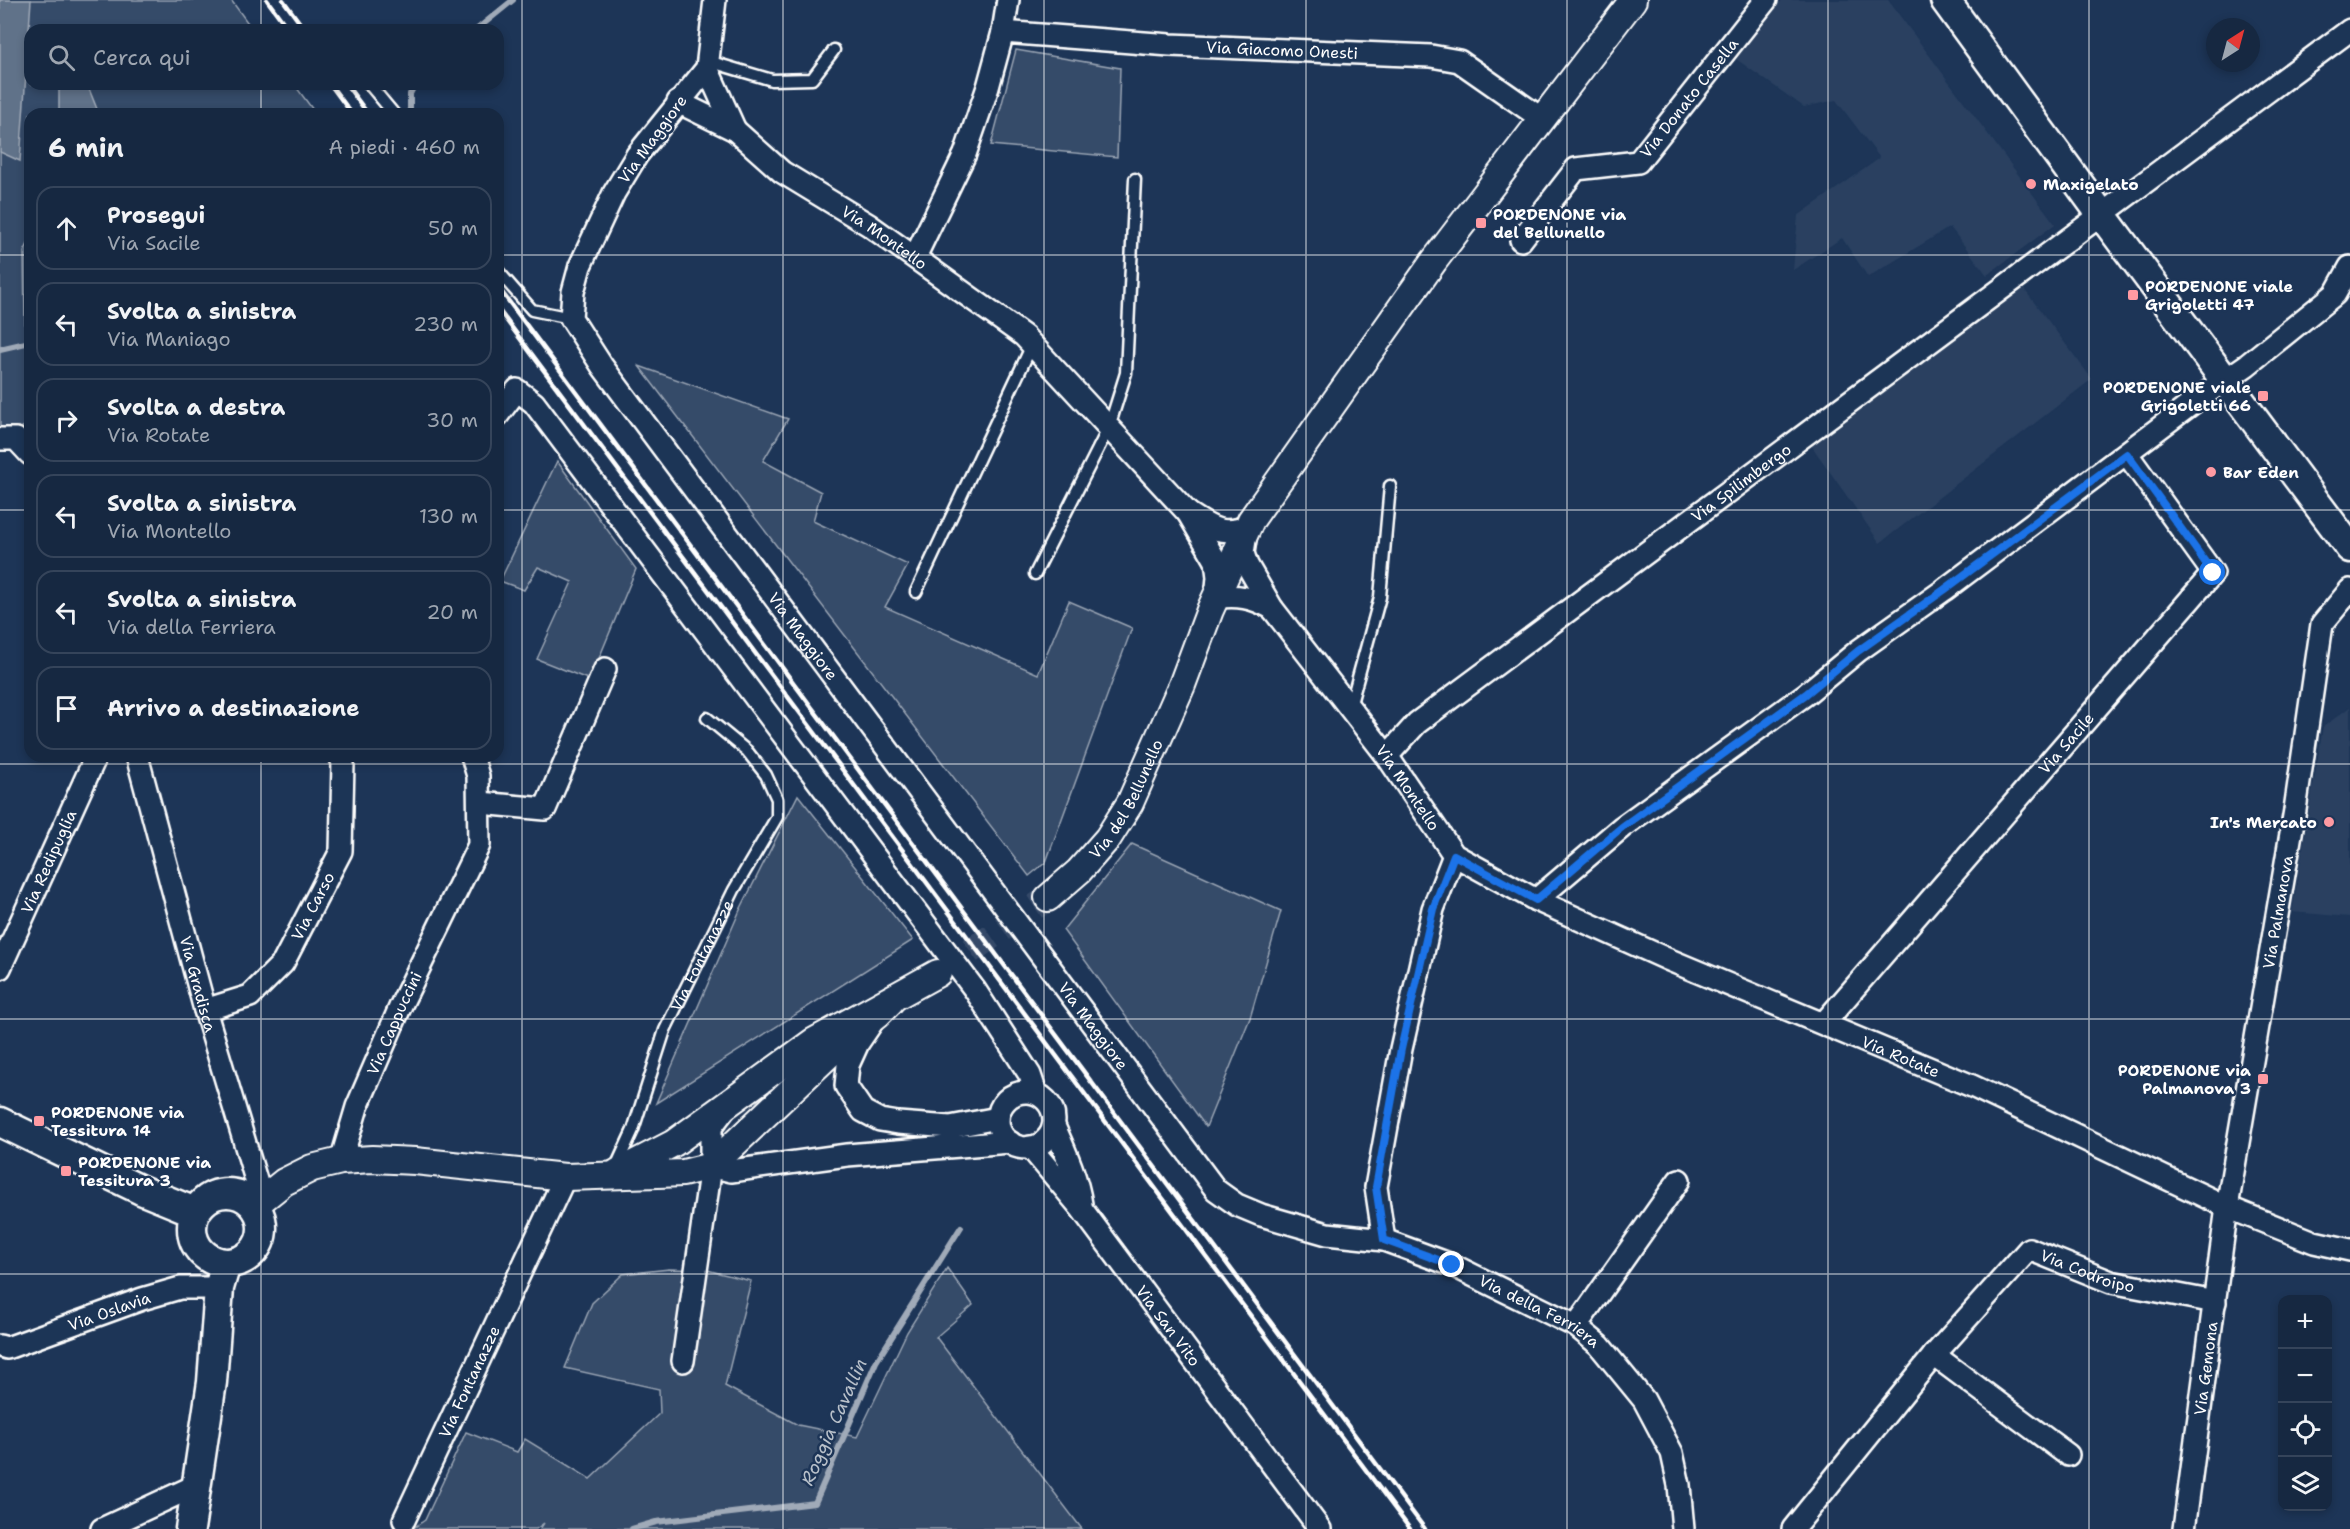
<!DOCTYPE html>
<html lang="it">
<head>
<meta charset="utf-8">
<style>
	:root { --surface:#162841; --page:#1f3048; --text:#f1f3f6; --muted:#9ea6b1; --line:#35445a }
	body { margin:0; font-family:"Shantell Sans",sans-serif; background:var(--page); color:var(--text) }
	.controls { position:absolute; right:18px; bottom:18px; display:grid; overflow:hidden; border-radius:12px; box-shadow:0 3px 9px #0003 }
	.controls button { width:54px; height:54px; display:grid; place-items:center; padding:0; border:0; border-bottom:2px solid var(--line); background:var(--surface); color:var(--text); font:30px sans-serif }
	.compass { position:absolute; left:2206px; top:18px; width:54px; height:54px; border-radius:50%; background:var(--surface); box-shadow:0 3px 9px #0003; rotate:36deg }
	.stop { position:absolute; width:18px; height:18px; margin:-14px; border:4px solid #1a73e8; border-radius:50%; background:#fff }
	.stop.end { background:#1a73e8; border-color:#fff; box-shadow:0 2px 6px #0008 }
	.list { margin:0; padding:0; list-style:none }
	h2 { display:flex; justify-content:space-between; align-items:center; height:78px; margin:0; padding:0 24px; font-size:26px }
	h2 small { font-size:20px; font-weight:400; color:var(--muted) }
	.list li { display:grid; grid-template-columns:39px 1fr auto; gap:18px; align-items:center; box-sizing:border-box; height:84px; margin:0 12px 12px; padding:0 12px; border:2px solid var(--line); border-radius:18px }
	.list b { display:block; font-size:22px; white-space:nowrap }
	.list p { margin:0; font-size:20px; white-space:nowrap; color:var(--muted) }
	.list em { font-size:20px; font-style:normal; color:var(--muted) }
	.icon { flex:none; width:33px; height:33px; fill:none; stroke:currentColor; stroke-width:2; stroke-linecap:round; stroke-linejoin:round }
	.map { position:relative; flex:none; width:2350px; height:1529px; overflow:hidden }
	.search { position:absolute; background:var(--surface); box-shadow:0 3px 9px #0003; left:24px; top:24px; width:480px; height:66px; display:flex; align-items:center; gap:15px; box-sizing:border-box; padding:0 21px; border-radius:18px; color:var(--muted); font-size:22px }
	.panel { position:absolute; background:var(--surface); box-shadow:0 3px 9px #0003; left:24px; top:108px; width:480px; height:654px; border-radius:18px }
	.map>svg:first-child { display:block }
	.built { fill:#2a4161 }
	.green { fill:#364b69; stroke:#9aa5b4; stroke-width:1.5 }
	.water { fill:#617289; stroke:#a0aab8; stroke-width:1.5 }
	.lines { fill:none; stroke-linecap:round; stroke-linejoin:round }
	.stream { stroke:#a0aab8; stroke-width:6 }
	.tertiary-tunnel { stroke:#344968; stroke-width:26; stroke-dasharray:26 13; stroke-linecap:butt }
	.service-casing { stroke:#fff; stroke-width:15 }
	.minor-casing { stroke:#fff; stroke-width:26 }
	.tertiary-casing { stroke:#fff; stroke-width:30 }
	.secondary-casing { stroke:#fff; stroke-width:33 }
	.service { stroke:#1d3557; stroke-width:10 }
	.minor { stroke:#1d3557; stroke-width:21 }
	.tertiary { stroke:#1d3557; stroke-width:26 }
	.secondary { stroke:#1d3557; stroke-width:28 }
	.rail { stroke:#fff; stroke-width:4.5 }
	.route { stroke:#1a73e8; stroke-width:8 }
	.grid { fill:none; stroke:#fff; stroke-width:1.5; stroke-opacity:0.55 }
	.poi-dot { fill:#ff9aa2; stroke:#1d3557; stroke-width:2 }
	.labels { text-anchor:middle; stroke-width:5; stroke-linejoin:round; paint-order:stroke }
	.street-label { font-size:16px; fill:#fff; stroke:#1d3557 }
	.poi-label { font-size:16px; font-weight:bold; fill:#fff; stroke:#1d3557; text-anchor:start }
	.water-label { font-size:18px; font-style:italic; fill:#b8c0ca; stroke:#1d3557 }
</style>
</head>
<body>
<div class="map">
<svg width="2350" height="1529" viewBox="0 0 2350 1529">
	<rect width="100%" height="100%" fill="#1d3557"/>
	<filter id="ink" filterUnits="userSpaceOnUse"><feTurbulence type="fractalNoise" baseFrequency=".0167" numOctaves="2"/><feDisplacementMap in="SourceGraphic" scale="12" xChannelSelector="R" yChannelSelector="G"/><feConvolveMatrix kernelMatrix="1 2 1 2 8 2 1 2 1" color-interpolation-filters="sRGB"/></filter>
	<g filter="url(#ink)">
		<g class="built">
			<path d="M 1782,0 L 1888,0 L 2055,224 L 1987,275 L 1950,227 L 1868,277 L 1842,238 L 1793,270 L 1798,216 L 1880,158 L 1836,100 L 1804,107 L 1736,59 Z"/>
			<path d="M 2024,289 L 2092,379 L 1880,543 L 1811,445 Z"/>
			<path d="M 2350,707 L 2350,917 L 2292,912 L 2323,727 Z"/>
		</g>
		<g class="green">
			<path d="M 0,0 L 231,0 L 253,30 L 30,30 L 30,84 L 294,84 L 316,114 L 30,114 L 30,424 L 0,436 Z"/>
			<path d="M 1016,50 L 1120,68 L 1117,157 L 991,145 Z"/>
			<path d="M 639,366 L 788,419 L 763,461 L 821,492 L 813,521 L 908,565 L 885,607 L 1038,674 L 1069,601 L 1132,628 L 1046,862 L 1029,876 Z"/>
			<path d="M 557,461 L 636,569 L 590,680 L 537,659 L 572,582 L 538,567 L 524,590 L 500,581 Z"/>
			<path d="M 798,795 L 913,940 L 656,1103 L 740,910 Z"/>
			<path d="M 1132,844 L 1281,911 L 1250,1018 L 1206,1127 L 1063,930 Z"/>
			<path d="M 947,1268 L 973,1305 L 936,1337 L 1082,1529 L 540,1529 L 544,1523 L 536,1529 L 412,1529 L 425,1520 L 466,1432 L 517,1452 L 525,1439 L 590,1479 L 660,1413 L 659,1389 L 565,1368 L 592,1303 L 623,1274 L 669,1269 L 707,1270 L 751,1281 L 725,1386 L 798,1425 L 857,1437 L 907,1332 Z"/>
		</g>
		<g class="water">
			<path d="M 0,0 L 31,0 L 20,161 L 0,152 Z"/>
			<path d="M 59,84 L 87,84 L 99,114 L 59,114 Z"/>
			<path d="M 30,240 L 30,333 L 25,324 L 24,252 Z"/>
		</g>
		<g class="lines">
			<g class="stream">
				<path d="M 476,30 L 513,0"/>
				<path d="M 406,114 L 410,110 L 410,94 L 415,84"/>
				<path d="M 0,349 L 30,342"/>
				<path d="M 632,1529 L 656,1522 L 815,1503 L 876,1362 L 961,1227"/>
			</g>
			<path class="tertiary-tunnel" d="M 938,973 L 1048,898"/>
			<defs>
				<g id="service">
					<path d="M 708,61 L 772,80 L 812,79 L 834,50"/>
					<path d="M 369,84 L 394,114"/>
					<path d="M 498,271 L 532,310 L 571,318"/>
					<path d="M 1035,574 L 1109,427 L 1126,373 L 1135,179"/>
					<path d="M 916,592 L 1032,345"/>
					<path d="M 1350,707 L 1380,597 L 1390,486"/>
					<path id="s1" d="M 615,1169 L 633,1130 L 665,1030 L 734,890 L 777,817 L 777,799 L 766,775 L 747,751 L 707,718"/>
				</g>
				<g id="minor">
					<path id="s2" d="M 715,0 L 707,68 L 637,155 L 614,193 L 580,266 L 573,292 L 571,318 L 602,366 L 1216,1190 L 1237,1205 L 1261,1215 L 1327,1234 L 1384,1240 L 1452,1265 L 1576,1326 L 1599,1345 L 1644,1400 L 1672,1453 L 1679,1485 L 1683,1529"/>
					<path d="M 1003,32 L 1008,0"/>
					<path d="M 707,68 L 735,130"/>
					<path id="s3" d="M 678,102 L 735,130 L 782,172 L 869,225 L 1024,336 L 1188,513 L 1216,561 L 1218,577 L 1216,598 C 1237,594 1253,598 1272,608"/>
					<path id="s4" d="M 1521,240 L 1576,169 L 1638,162 L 1766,0"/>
					<path id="s5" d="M 915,257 L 965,154 L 988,87 L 1003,32 L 1170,45 L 1431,56 L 1459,61 L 1542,119"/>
					<path d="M 498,415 L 517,390 L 534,403 L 975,990 L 1030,1075 L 1036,1093"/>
					<path d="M 0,439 L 16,439 L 30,454"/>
					<path id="s6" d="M 1188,513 C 1212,528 1219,536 1247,527 L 1243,553 L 1247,565 L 1272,608 L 1387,756 L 1454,855 L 1536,900 L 1667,959 L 1972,1086 L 2227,1207 L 2314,1242 L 2350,1250"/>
					<path id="s7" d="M 137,756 L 205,1010 L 262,1200"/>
					<path id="s8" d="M 1387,756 L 1417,723 L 2350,30"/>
					<path d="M 480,803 L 545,809 L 605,669"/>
					<path d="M 1536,900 L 1622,827 L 1806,694 L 1858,651 L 1944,590 L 2202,396 L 2247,365 L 2335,294 L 2350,267"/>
					<path id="s9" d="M 0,968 L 96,756"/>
					<path id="s10" d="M 205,1010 L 250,996 L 283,963 L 341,851 L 343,763 L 340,756"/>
					<path id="s11" d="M 1824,1023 L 2213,573 L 2127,454"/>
					<path d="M 871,1024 L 858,1043 L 848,1065 L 846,1086 L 863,1111 L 880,1120 L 898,1123 L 950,1127 L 998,1118"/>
					<circle cx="1026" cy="1120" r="28"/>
					<path d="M 1054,1126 C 1065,1151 1077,1177 1081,1204"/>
					<path id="s12" d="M 1030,1147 L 1081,1208 L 1320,1529"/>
					<path id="s13" d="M 341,1161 L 357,1107 L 401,1005 L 479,845 L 478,776 L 472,756"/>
					<path d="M 711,1166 L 731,1171 L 847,1155 L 1010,1142"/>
					<path d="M 1384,1240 L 1376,1187 L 1401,1049 L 1433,909 L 1454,855"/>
					<path d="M 1576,1326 L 1679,1180"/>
					<path id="s14" d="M 0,1346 L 7,1348 L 142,1299 L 180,1288 L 219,1288"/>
					<path d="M 1934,1355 L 2068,1455"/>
					<path d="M 683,1361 L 711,1166 L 711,1127 L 724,1110"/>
					<path id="s15" d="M 404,1520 L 565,1177"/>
					<path d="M 102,1529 L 197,1485"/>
					<path id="s16" d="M 1793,1529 L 1934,1355 L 2029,1249 L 2111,1282 L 2215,1302"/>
					<path id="s17" d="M 2184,1529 L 2227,1207 L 2295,810 L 2322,624 L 2350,590"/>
				</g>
				<g id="tertiary">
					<path id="s18" d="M 1048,898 L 1079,871 L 1108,838 L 1130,803 L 1182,685 L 1210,610 L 1251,520 L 1434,261 L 1633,0"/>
					<path d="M 618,1172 L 674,1143 L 813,1042 L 938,973"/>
					<path d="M 254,1206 L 284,1182 L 312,1168 L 341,1161 L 372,1159 L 415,1161 L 565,1177 L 658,1174 L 683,1173 L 711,1166 L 840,1044 L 877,1015 L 891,1001"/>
				</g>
				<g id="secondary">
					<path d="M 1945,0 L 2101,214 L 2350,548"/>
					<path d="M 0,1122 L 141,1190 L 195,1212"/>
					<circle cx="227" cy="1228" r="35"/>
					<path d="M 190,1529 L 212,1382 L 219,1288 L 226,1264"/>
				</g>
			</defs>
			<use href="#service" class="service-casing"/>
			<use href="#minor" class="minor-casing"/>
			<use href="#tertiary" class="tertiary-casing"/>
			<use href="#secondary" class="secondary-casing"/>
			<use href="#service" class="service"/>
			<use href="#minor" class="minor"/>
			<use href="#tertiary" class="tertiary"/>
			<use href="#secondary" class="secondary"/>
			<g class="rail">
				<path d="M 267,0 L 289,30"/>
				<path d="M 283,0 L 305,30"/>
				<path d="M 330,84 L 352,114"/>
				<path d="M 346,84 L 368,114"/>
				<path d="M 498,287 L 1425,1529"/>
				<path d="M 498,309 L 1410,1529"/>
			</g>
		</g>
	</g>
	<g class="lines" filter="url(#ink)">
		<path class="route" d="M 1452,1265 L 1384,1240 L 1376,1187 L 1401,1049 L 1433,909 L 1454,855 L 1536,900 L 1622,827 L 1806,694 L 1858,651 L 1944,590 L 2127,454 L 2213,573"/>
	</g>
	<path class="grid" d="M 261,0 L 261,30M 522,0 L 522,1529M 783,0 L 783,1529M 1044,0 L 1044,1529M 1306,0 L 1306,1529M 1567,0 L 1567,1529M 1828,0 L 1828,1529M 2089,0 L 2089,1529M 261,84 L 261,114M 0,255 L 30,255M 498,255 L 2350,255M 0,510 L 30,510M 498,510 L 2350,510M 261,756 L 261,1529M 0,764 L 2350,764M 0,1019 L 2350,1019M 0,1274 L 2350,1274"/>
	<g class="poi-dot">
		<circle cx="2031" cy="184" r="6"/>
		<rect x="1475" y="217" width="12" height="12" rx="3"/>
		<rect x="2127" y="289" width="12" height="12" rx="3"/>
		<rect x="2257" y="390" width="12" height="12" rx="3"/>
		<circle cx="2211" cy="472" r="6"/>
		<circle cx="2329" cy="822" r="6"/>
		<rect x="2257" y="1073" width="12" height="12" rx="3"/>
		<rect x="33" y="1115" width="12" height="12" rx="3"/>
		<rect x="60" y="1165" width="12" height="12" rx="3"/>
	</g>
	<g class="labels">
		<g class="street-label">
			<text dy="6" stroke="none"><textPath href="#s5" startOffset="522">Via Giacomo Onesti</textPath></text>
			<text dy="6" stroke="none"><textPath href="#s4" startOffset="234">Via Donato Casella</textPath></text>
			<text transform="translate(652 139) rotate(-54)" y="6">Via Maggiore</text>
			<text dy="6" stroke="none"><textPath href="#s3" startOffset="248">Via Montello</textPath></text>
			<text dy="6" stroke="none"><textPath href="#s8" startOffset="448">Via Spilimbergo</textPath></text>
			<text dy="6" stroke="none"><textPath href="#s2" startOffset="752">Via Maggiore</textPath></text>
			<text dy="6" stroke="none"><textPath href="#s11" startOffset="370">Via Sacile</textPath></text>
			<text dy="6" stroke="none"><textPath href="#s6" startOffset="378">Via Montello</textPath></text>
			<text dy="6" stroke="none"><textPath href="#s18" startOffset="128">Via del Bellunello</textPath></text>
			<text dy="6" stroke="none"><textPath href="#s9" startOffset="117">Via Redipuglia</textPath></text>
			<text dy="6" stroke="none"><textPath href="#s10" startOffset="158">Via Carso</textPath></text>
			<text dy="6" stroke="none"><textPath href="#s17" startOffset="624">Via Palmanova</textPath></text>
			<text dy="6" stroke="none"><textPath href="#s1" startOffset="231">Via Fontanazze</textPath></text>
			<text dy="6" stroke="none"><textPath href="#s7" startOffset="236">Via Gradisca</textPath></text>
			<text dy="6" stroke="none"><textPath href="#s13" startOffset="148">Via Cappuccini</textPath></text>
			<text dy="6" stroke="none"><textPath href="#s2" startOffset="1238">Via Maggiore</textPath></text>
			<text dy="6" stroke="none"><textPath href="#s6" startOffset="950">Via Rotate</textPath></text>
			<text dy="6" stroke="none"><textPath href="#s16" startOffset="429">Via Codroipo</textPath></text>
			<text dy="6" stroke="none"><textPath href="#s14" startOffset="116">Via Oslavia</textPath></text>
			<text dy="6" stroke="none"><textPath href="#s2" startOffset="1792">Via della Ferriera</textPath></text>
			<text dy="6" stroke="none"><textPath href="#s12" startOffset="226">Via San Vito</textPath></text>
			<text dy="6" stroke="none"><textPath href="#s17" startOffset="162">Via Gemona</textPath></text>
			<text dy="6" stroke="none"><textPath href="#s15" startOffset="153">Via Fontanazze</textPath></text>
		</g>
		<g class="poi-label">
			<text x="2043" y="190">Maxigelato</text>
			<text x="1493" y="220">PORDENONE via<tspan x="1493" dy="18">del Bellunello</tspan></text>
			<text x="2145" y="292">PORDENONE viale<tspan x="2145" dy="18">Grigoletti 47</tspan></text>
			<text x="2251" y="393" text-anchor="end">PORDENONE viale<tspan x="2251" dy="18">Grigoletti 66</tspan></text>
			<text x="2223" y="478">Bar Eden</text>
			<text x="2317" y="828" text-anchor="end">In's Mercato</text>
			<text x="2251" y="1076" text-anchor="end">PORDENONE via<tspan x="2251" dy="18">Palmanova 3</tspan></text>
			<text x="51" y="1118">PORDENONE via<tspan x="51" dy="18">Tessitura 14</tspan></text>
			<text x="78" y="1168">PORDENONE via<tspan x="78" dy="18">Tessitura 3</tspan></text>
		</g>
		<g class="water-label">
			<text transform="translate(834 1422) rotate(-66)" y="6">Roggia Cavallin</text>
		</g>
	</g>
</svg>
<div class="controls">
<button>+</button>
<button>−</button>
<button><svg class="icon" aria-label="locate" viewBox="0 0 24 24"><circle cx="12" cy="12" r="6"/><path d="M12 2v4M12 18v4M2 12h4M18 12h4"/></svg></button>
<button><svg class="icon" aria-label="layers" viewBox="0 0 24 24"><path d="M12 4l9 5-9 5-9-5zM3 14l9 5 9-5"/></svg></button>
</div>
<svg class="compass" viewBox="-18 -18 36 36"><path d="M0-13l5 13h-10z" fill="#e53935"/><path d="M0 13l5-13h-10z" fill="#9ea6b1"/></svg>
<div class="stop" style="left:2213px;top:573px"></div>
<div class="stop end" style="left:1452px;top:1265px"></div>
<div class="search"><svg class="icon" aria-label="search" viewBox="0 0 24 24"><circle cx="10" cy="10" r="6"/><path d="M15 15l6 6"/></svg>Cerca qui</div>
<section class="panel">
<h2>6 min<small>A piedi · 460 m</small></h2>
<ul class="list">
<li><svg class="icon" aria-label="ahead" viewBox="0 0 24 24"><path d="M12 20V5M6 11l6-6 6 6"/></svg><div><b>Prosegui</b><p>Via Sacile</p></div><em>50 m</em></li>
<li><svg class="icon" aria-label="left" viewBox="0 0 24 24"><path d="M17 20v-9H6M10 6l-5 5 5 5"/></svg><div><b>Svolta a sinistra</b><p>Via Maniago</p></div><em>230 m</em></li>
<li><svg class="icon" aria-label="right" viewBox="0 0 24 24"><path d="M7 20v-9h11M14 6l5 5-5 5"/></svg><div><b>Svolta a destra</b><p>Via Rotate</p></div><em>30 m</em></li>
<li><svg class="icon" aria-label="left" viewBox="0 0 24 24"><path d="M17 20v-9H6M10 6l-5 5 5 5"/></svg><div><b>Svolta a sinistra</b><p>Via Montello</p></div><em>130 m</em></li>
<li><svg class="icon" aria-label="left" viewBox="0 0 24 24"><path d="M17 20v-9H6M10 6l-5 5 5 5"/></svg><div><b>Svolta a sinistra</b><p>Via della Ferriera</p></div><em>20 m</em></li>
<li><svg class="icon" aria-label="arrive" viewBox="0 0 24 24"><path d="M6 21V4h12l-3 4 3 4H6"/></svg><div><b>Arrivo a destinazione</b></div></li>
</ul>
</section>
</div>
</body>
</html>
